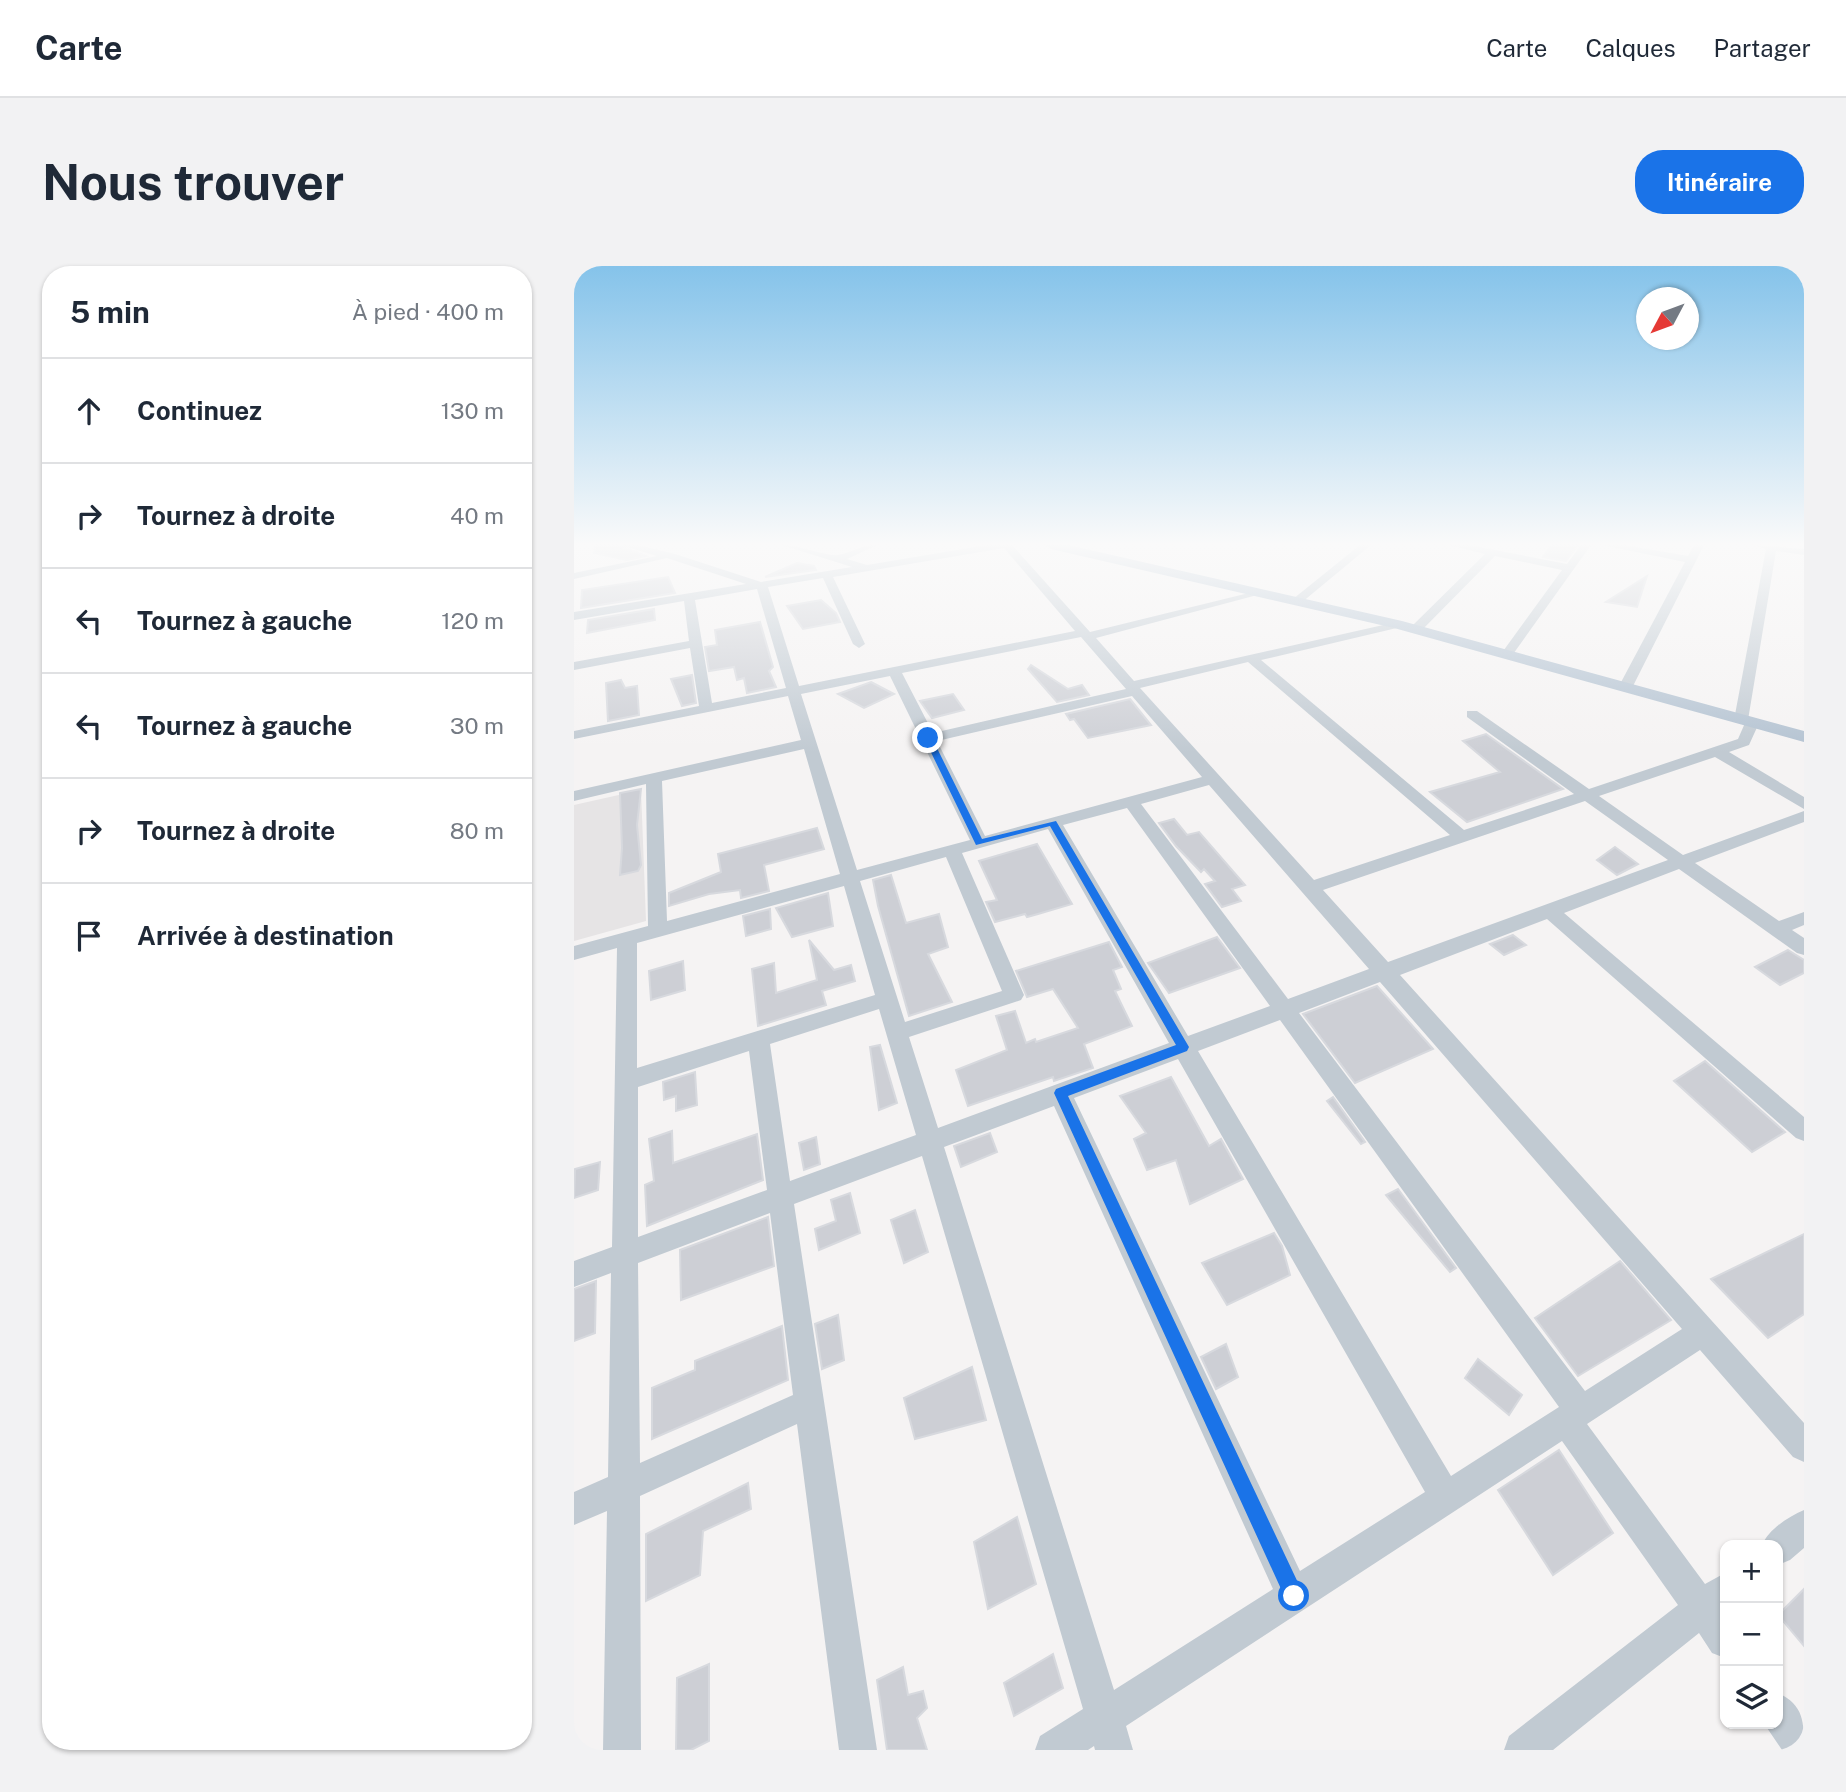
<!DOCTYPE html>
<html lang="fr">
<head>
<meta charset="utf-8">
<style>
	:root { --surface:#fff; --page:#f2f2f3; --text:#1f2937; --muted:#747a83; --line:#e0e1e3; --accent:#1a73e8 }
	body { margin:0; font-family:"Public Sans",sans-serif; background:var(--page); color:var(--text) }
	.controls { position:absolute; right:21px; bottom:21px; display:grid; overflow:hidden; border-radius:14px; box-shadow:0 2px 5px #0004 }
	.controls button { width:63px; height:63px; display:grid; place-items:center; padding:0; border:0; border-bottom:2px solid var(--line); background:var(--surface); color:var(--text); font:35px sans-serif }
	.compass { position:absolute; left:1062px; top:21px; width:63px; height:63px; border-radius:50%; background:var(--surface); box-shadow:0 2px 5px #0004; rotate:229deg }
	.stop { position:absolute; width:21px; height:21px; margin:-16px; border:5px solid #1a73e8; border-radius:50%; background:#fff }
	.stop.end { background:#1a73e8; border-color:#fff; box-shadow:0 2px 7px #0008 }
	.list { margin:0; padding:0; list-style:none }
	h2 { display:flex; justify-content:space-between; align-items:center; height:91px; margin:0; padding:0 28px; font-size:30px }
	h2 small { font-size:23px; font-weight:400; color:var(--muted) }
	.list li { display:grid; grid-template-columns:46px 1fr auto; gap:21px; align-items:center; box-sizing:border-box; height:105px; padding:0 28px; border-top:2px solid var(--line) }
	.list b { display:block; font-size:26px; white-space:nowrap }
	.list em { font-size:23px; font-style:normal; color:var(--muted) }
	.icon { flex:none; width:38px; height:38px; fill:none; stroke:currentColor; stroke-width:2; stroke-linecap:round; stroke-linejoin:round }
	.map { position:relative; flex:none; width:1230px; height:1484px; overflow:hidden; border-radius:28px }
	header { display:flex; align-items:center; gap:42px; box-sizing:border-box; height:98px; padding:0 35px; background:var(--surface); border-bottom:2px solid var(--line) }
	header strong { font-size:33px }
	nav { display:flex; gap:38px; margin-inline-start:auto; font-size:24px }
	.intro { display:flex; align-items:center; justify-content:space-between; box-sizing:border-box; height:168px; padding:0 42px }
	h1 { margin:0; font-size:49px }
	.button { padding:18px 32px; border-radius:28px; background:var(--accent); color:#fff; font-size:24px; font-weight:700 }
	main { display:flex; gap:42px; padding:0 42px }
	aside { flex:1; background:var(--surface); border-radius:28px; box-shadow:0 2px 5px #0004 }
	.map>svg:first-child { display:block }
	.education { fill:#e6e4e5 }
	.building { fill:#cdcfd5; stroke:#d7d9de; stroke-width:2 }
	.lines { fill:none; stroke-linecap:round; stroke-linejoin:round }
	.minor { fill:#c1cad2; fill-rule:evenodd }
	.major { fill:#b3c2d1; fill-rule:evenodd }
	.route { fill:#1a73e8 }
</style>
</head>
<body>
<header>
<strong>Carte</strong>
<nav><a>Carte</a><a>Calques</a><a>Partager</a></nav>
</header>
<div class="intro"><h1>Nous trouver</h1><a class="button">Itinéraire</a></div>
<main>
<aside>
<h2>5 min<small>À pied · 400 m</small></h2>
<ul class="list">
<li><svg class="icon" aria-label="ahead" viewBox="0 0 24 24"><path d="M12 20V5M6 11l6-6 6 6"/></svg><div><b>Continuez</b></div><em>130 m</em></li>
<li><svg class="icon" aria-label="right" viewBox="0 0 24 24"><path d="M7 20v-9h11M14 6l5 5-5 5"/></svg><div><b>Tournez à droite</b></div><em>40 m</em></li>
<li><svg class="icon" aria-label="left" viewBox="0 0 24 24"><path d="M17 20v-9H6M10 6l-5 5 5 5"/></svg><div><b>Tournez à gauche</b></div><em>120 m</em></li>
<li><svg class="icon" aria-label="left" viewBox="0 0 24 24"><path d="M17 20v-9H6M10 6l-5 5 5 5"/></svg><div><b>Tournez à gauche</b></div><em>30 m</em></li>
<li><svg class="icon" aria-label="right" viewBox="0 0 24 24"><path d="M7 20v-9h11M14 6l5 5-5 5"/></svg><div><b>Tournez à droite</b></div><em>80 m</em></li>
<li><svg class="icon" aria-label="arrive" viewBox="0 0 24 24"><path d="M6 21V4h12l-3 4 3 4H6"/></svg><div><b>Arrivée à destination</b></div></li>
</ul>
</aside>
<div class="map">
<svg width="1230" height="1484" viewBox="0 0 1230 1484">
	<rect width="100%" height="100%" fill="#f5f3f3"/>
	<path class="education" d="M 67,524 L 72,655 L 0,675 L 0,539 Z"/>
	<g class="building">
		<path d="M 21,279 L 43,279 L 72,290 L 53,294 L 20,287 Z"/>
		<path d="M 977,279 L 1004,279 L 992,295 L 969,291 Z"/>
		<path d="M 223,297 L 240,300 L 242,304 L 191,311 Z"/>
		<path d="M 1073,310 L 1063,341 L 1032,336 Z"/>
		<path d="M 94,311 L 101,327 L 7,342 L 8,324 Z"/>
		<path d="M 247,334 L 262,347 L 266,356 L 229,363 L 213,340 Z"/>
		<path d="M 80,343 L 81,354 L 13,367 L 14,354 Z"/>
		<path d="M 186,356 L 199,401 L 195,405 L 202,421 L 173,427 L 170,412 L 163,414 L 160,401 L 135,405 L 131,381 L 143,379 L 141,364 Z"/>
		<path d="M 457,399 L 494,423 L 508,419 L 515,429 L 483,436 L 454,403 Z"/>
		<path d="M 118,409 L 122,437 L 108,440 L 97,413 Z"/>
		<path d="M 47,414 L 51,422 L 63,420 L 65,449 L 34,455 L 32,417 Z"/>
		<path d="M 297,416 L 320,428 L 290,442 L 264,428 Z"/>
		<path d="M 379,428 L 390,444 L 358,452 L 346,435 Z"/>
		<path d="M 556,433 L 577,459 L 514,472 L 500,453 L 496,454 L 492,448 Z"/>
		<path d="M 912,468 L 989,523 L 893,556 L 856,526 L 926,506 L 889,475 Z"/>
		<path d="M 67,523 L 63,559 L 67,599 L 64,605 L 46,609 L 48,582 L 46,527 Z"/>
		<path d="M 600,553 L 613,569 L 625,566 L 671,619 L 658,623 L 667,635 L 648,641 L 631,618 L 641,615 L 630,603 L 627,606 L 602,580 L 585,557 Z"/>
		<path d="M 243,562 L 250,583 L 190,599 L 195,625 L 167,632 L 166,624 L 135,628 L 95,640 L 95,627 L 147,606 L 144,588 Z"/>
		<path d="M 463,578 L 498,638 L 464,648 L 453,651 L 451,648 L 421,656 L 412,636 L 423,634 L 405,595 Z"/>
		<path d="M 1041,581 L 1064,598 L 1043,609 L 1023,594 Z"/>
		<path d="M 317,609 L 332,657 L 365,648 L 374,681 L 354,688 L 378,736 L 335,750 L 304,640 L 299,614 Z"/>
		<path d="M 254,627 L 259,660 L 218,671 L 202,642 Z"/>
		<path d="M 196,643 L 197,663 L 172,670 L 169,650 Z"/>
		<path d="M 939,669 L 952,679 L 930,689 L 916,678 Z"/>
		<path d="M 643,671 L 666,702 L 595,727 L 574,697 Z"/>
		<path d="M 235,674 L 260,704 L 277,699 L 281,715 L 248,725 L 252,739 L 184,760 L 178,703 L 200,697 L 202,727 L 243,714 Z"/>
		<path d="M 535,676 L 548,701 L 539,704 L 547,723 L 541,725 L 558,760 L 510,778 L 519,802 L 480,815 L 479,811 L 394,840 L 382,804 L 433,784 L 422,750 L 441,745 L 452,777 L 461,773 L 462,776 L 504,762 L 479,723 L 453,731 L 442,705 Z"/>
		<path d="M 1214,684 L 1230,694 L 1230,707 L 1206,719 L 1181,701 Z"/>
		<path d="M 109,695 L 111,724 L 77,734 L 75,705 Z"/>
		<path d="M 803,720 L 859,783 L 781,817 L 729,748 Z"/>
		<path d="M 306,779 L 323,837 L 305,844 L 296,781 Z"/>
		<path d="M 1131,795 L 1211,866 L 1178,886 L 1100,815 Z"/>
		<path d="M 121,806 L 123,839 L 102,845 L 102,830 L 90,834 L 89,816 Z"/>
		<path d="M 597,811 L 635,880 L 647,873 L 669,913 L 616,938 L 602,894 L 573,904 L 560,873 L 572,867 L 546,830 Z"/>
		<path d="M 759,831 L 791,876 L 787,878 L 753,835 Z"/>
		<path d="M 98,865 L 99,897 L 183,868 L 189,914 L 73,960 L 71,919 L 80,915 L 75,873 Z"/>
		<path d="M 416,867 L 423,886 L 387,901 L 380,880 Z"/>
		<path d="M 242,871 L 246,898 L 230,904 L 225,877 Z"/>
		<path d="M 26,896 L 24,924 L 0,932 L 1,903 Z"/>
		<path d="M 824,923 L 882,1002 L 876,1006 L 812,929 Z"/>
		<path d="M 276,927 L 286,967 L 245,984 L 241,963 L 262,955 L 257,934 Z"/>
		<path d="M 341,944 L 354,986 L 330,997 L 317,954 Z"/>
		<path d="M 194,951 L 200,1000 L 107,1034 L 106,984 Z"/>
		<path d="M 700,967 L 708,980 L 716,1009 L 653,1039 L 628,997 Z"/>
		<path d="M 1230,968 L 1230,1048 L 1194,1072 L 1137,1013 Z"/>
		<path d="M 1046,995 L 1097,1054 L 1004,1110 L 961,1052 Z"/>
		<path d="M 22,1015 L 21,1067 L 0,1075 L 0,1023 Z"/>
		<path d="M 264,1049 L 270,1094 L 248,1103 L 241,1058 Z"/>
		<path d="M 208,1060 L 214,1114 L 78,1173 L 78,1122 L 121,1104 L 121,1095 Z"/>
		<path d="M 652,1078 L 664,1111 L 642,1123 L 627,1091 Z"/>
		<path d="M 904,1093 L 948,1129 L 935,1149 L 891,1112 Z"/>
		<path d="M 398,1101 L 412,1154 L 341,1173 L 330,1132 Z"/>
		<path d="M 985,1184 L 1039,1267 L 979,1309 L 924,1224 Z"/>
		<path d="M 174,1217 L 177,1243 L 129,1265 L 126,1309 L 72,1335 L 72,1268 Z"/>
		<path d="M 443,1251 L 462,1318 L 414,1343 L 400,1276 Z"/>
		<path d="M 1230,1323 L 1230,1380 L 1204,1349 Z"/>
		<path d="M 479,1388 L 489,1422 L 440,1450 L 430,1417 Z"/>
		<path d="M 135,1398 L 135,1475 L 117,1484 L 102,1484 L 103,1412 Z"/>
		<path d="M 329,1401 L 334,1429 L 349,1425 L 353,1442 L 343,1452 L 353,1484 L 313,1484 L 303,1414 Z"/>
	</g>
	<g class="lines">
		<g class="minor">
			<path d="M 46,279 L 64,279 L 101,288 L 187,316 L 278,301 L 208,279 C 224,279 255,291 264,289 C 279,286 288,279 303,279 L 273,293 L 293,299 L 413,279 L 438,279 L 516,366 L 687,324 L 687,328 L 522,372 L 560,415 L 827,355 L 827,361 L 687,394 L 890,564 L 1000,528 L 893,451 L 893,445 L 903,445 L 1015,523 L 1164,473 L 1171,457 L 1162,457 L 1160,454 L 1192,283 L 1180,279 L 1230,283 L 1230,289 L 1202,285 L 1174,454 L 1183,454 L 1185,457 L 1175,479 L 1155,486 L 1230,531 L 1230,543 L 1141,491 L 1025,530 L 1109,589 L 1230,545 L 1230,556 L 1121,597 L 1205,655 L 1230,646 L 1230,659 L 1218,664 L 1230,672 L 1230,689 L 1223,687 L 1105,603 L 990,647 L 1230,851 L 1230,875 L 1222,872 L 973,653 L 826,709 L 1230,1157 L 1230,1196 L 1219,1191 L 1126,1084 L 1013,1158 L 1131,1318 L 1151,1307 L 1151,1392 L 1138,1387 L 1125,1367 L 979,1484 L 930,1484 L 935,1470 L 1104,1339 L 988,1175 L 552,1460 L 559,1484 L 521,1484 L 520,1480 L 514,1484 L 461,1484 L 466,1470 L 509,1443 L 348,890 L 220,938 L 303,1484 L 265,1484 L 223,1158 L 66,1230 L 67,1484 L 29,1484 L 33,1245 L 0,1259 L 0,1226 L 34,1211 L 37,1007 L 0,1021 L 0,995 L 38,981 L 43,682 L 0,694 L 0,680 L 74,660 L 72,518 L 0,535 L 0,525 L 227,474 L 214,430 L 0,473 L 0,465 L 125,440 L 116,382 L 0,404 L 0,396 L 115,375 L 110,335 L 0,354 L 0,346 L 172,318 L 93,292 L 0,313 L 0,307 L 83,290 ZM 430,282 L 501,365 L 225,420 L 194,321 L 249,312 L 279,378 L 285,382 L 291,378 L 259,311 ZM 183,323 L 212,422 L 138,437 L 121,334 ZM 507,371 L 552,423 L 359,467 L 328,407 ZM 674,396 L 876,569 L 740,614 L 566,422 ZM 316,410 L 396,574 L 283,604 L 227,428 ZM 558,430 L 628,511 L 411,570 L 363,475 ZM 230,483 L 266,608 L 93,655 L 88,515 ZM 635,519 L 795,703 L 714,733 L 567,538 ZM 1011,535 L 1094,594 L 814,696 L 749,624 ZM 553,542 L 696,740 L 614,770 L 489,559 ZM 474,563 L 595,777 L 364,862 L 335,771 L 447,734 L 450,729 L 388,587 ZM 372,591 L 428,725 L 331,756 L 286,615 ZM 270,620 L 301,729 L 63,802 L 63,677 ZM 806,716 L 1108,1063 L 1011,1125 L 725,747 ZM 305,743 L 342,869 L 216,915 L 196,778 ZM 706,754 L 985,1141 L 877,1210 L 624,785 ZM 175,785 L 193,924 L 64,971 L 64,821 ZM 604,793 L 851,1226 L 726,1305 L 500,832 ZM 480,840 L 699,1323 L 540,1424 L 370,881 ZM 196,947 L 219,1129 L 66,1197 L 64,997 Z"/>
			<path d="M 786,279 L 797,279 L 727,337 L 719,337 L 719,333 Z"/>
			<path d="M 875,279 L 895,279 L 993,298 L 1007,279 L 1017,279 L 937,391 L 933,392 L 927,388 L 988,304 L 921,290 L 846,366 L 838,366 L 838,360 L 911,288 Z"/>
			<path d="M 1028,279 L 1050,279 L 1114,290 L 1120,279 L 1130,279 L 1059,420 L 1052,424 L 1045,420 L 1111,296 Z"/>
			<path d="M 1230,1244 L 1230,1282 L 1216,1294 L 1204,1299 L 1204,1279 L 1188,1279 C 1195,1263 1214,1251 1230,1244 Z"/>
			<path d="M 1204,1427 C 1230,1439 1230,1456 1230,1484 L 1208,1484 L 1191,1459 L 1204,1458 Z"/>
		</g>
		<path class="major" d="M 471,279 L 494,279 L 828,355 L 1230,465 L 1230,476 L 820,362 L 477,283 Z"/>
	</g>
	<linearGradient id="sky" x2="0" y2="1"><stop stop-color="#85c3ea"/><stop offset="0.57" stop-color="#fafafa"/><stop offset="1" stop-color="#fafafa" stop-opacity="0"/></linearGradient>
	<rect width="1230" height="487" fill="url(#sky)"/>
	<path class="route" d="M 354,470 L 358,472 L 408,573 L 482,555 L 615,781 L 613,785 L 494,830 L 727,1323 L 729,1330 L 727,1336 L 720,1339 L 713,1336 L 480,827 L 482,823 L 602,779 L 476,560 L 402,579 L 350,472 Z"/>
</svg>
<div class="controls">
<button>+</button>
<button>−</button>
<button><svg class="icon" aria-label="layers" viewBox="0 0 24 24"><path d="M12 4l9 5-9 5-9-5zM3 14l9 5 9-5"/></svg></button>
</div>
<svg class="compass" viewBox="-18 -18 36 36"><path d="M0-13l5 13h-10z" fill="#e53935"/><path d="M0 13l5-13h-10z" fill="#747a83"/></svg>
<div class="stop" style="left:720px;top:1330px"></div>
<div class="stop end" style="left:354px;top:472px"></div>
</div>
</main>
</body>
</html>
